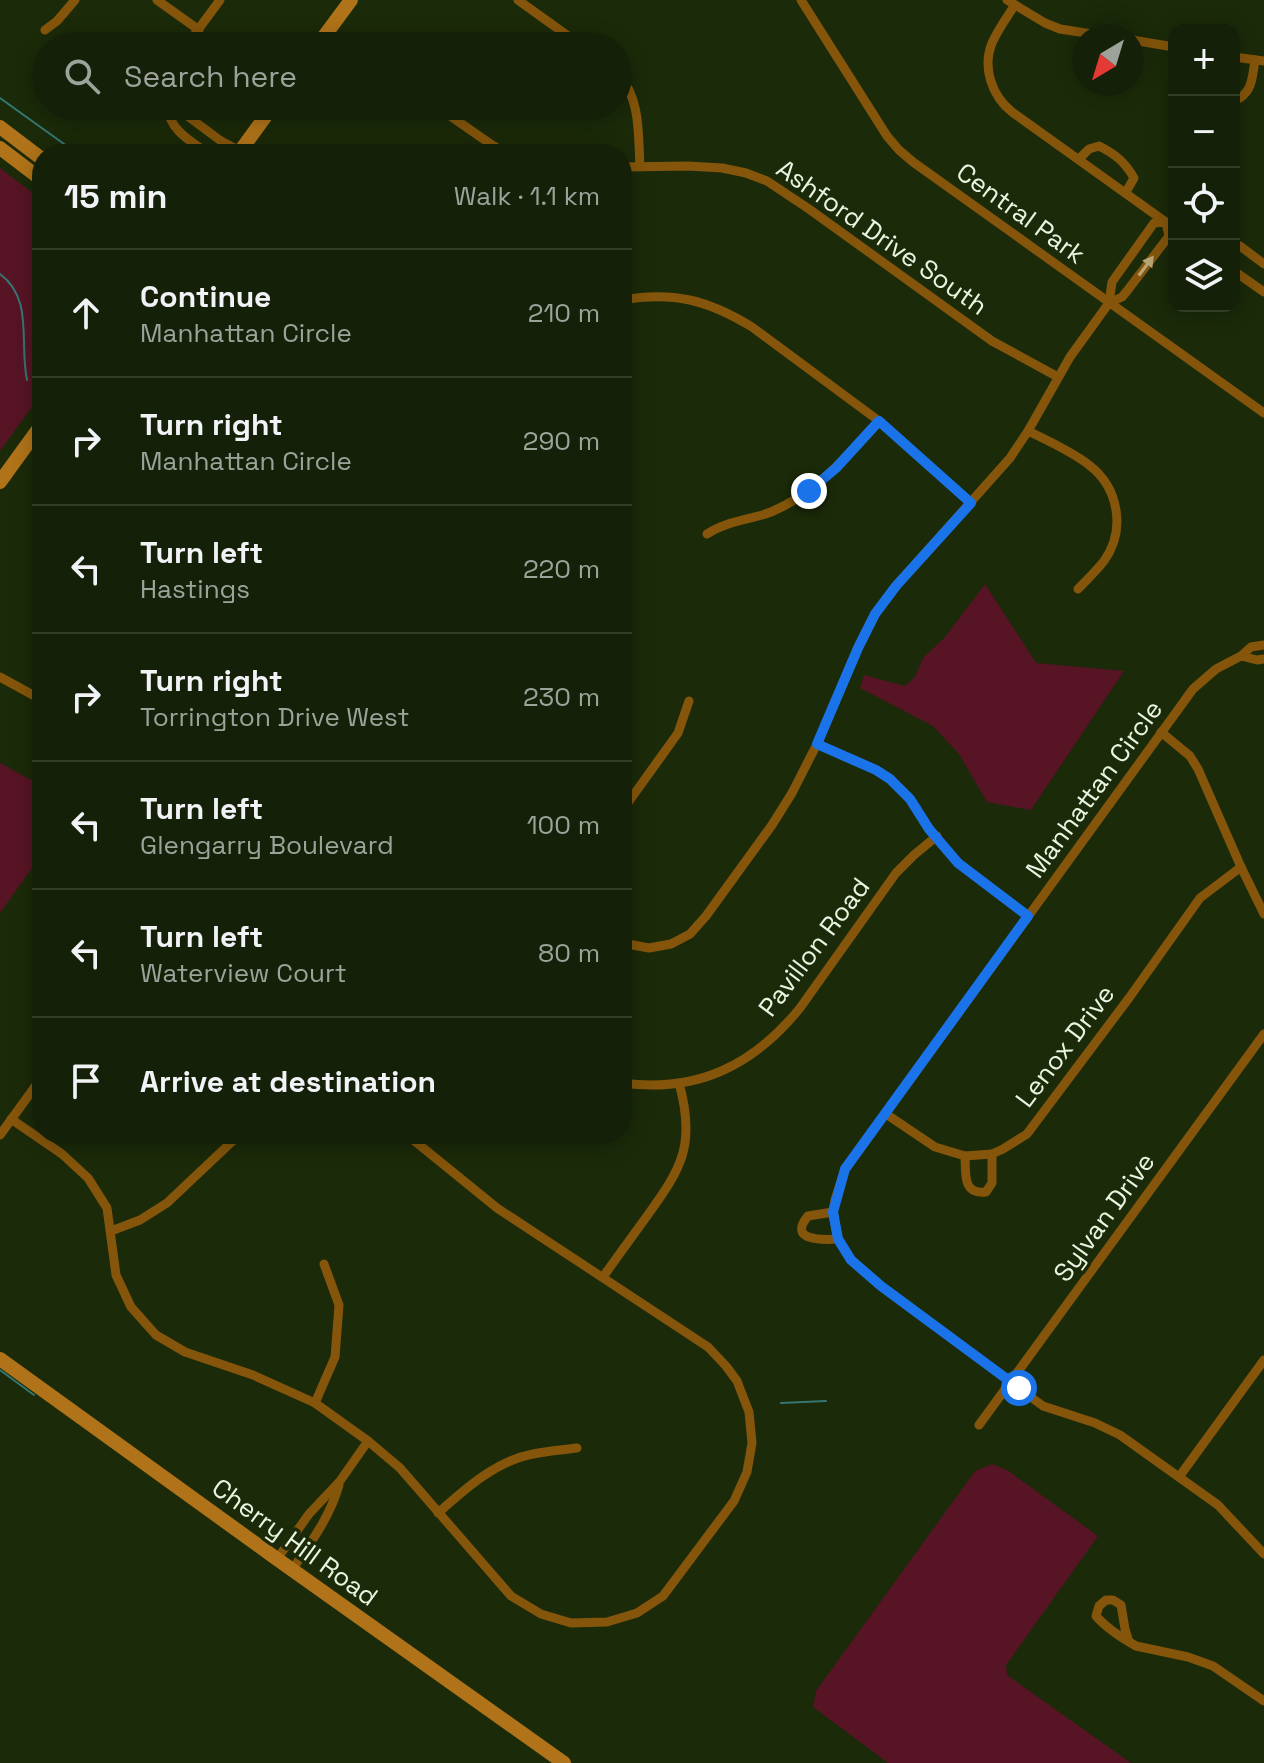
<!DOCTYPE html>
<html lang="en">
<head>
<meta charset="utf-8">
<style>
	:root { --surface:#142007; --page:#1d2811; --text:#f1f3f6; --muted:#9da39b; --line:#333e28 }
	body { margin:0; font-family:"Space Grotesk",sans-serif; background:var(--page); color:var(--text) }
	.controls { position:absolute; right:24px; top:24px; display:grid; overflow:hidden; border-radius:16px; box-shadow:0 4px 20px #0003 }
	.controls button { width:72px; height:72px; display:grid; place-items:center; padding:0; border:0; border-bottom:2px solid var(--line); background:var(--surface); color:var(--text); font:40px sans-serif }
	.compass { position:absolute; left:1072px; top:24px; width:72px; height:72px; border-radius:50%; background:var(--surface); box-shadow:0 4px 20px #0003; rotate:218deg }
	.stop { position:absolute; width:24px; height:24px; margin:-18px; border:6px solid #1a73e8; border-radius:50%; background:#fff }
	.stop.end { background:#1a73e8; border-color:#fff; box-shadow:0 2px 8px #0008 }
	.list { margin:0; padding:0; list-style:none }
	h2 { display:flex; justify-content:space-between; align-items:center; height:104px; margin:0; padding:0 32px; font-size:34px }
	h2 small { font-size:26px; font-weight:400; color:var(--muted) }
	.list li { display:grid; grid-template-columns:52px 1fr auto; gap:24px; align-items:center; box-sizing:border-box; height:128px; padding:0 32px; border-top:2px solid var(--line) }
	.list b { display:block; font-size:30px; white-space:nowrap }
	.list p { margin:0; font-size:26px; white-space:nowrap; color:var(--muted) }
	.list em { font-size:26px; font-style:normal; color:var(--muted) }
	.icon { flex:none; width:44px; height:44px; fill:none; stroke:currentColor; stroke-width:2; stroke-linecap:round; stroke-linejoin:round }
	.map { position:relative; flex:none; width:1264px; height:1763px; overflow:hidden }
	.search { position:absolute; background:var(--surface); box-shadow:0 4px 20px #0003; left:32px; top:32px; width:600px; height:88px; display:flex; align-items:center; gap:20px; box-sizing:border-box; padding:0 28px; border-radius:44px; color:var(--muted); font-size:30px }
	.panel { position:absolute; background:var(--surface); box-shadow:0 4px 20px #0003; left:32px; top:144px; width:600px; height:1000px; border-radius:32px }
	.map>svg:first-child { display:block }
	.green { fill:#561424 }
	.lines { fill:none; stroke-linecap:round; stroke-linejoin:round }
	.stream { stroke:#357672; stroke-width:2 }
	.street { stroke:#84550b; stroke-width:9 }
	.secondary { stroke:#b07319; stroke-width:14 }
	.oneway { fill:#b7a576 }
	.route { stroke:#1a73e8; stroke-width:10 }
	.labels { text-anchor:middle; stroke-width:7; stroke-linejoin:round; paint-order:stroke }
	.street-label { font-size:26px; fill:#eaf5e1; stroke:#1b2a09 }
</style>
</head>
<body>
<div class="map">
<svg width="1264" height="1763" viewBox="0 0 1264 1763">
	<rect width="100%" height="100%" fill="#1b2a09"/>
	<g class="green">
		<path d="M 0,168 L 42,200 L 42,393 L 0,451 Z"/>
		<path d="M 985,584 L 1036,663 L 1124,671 L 1031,810 L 987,802 L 959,754 L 933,726 L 860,688 L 864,675 L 905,686 L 915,677 L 923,658 L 945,637 Z"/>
		<path d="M 0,763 L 42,786 L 42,854 L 0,913 Z"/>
		<path d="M 992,1464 L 1007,1470 L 1098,1536 L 1006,1665 L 1007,1675 L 1131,1763 L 888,1763 L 813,1707 L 816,1691 L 975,1471 Z"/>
	</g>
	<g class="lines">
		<g class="stream">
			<path d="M 0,98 L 78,154"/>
			<path d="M 0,274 C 34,299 19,343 27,380"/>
			<path d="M 0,1370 L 34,1395"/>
			<path d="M 781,1403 L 826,1401"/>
		</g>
		<g class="street">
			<path d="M 157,0 L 199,30"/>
			<path d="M 518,0 L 582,46"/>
			<path d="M 801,0 L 887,136 L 899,150 L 913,162 L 1264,413"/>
			<path d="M 1007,0 L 1045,23 L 1060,29 L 1105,36"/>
			<path d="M 1015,5 C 1007,17 998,30 992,43 C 982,68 992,96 1012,112 L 1167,223"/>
			<path d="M 45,30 L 57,21 L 75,0"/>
			<path d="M 1132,40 L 1174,47"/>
			<path d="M 186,46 L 220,0"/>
			<path d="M 1234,57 L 1264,61"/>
			<path d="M 618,73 C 641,100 638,133 640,167"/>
			<path d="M 1234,101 C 1253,93 1252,78 1255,60"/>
			<path d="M 168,106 C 168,130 192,142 209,154"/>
			<path d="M 174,106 L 221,141 L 240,151"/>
			<path d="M 436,106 L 492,145 L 508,154"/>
			<path d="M 1079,159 L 1089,149 L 1099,146 C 1115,154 1125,162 1134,178 L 1126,192"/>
			<path d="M 622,167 L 688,166 L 722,168 L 746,173 L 767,181 L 809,209 L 992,341 L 1058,377"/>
			<path d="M 1234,245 L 1240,246 L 1264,264"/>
			<path d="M 1234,271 L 1264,292"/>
			<path d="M 622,300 C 673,291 708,300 752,327 L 879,421 L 971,503"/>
			<path d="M 1028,431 C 1048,441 1071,451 1089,465 C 1119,488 1126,530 1104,561 C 1096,571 1087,580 1078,589"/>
			<path d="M 707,534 C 726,521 750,520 771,512 C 817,493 847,456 879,421"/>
			<path d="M 1264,645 L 1251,647 L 1241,656 L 1216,669 L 1193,689 L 845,1169 L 835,1200 L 833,1212 L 838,1239 L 851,1260 L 881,1286 L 1043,1406 L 1095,1423 L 1120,1435 L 1218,1505 L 1264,1554"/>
			<path d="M 1241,656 L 1257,660 L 1264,659"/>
			<path d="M 0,677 L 42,700"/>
			<path d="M 1161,732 L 1190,756 L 1198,769 L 1241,867 L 1264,914"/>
			<path d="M 817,744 L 876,770 L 890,779 L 910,799 L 929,829 L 958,863 L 1028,916"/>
			<path d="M 622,811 L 678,733 L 689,701"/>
			<path d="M 622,943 L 649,948 L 671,944 L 690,934 L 706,916 L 772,825 L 792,793 L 817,744 L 858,648 L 875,614 L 896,586 L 1010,458 L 1028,431 L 1070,357 L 1109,303 L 1122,297 L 1127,291 L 1169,236 L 1166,222 L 1154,223 L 1112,282 L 1109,303"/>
			<path d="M 622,1083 C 697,1093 753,1066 800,1008 L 896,873 L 914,855 L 937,836"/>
			<path d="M 886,1114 L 935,1147 L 965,1156 L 992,1154 L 1003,1149 L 1027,1134 L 1129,998 L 1200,898 L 1241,867"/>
			<path d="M 11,1119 L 62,1154 L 88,1178 L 107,1208 L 116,1275 L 131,1307 L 156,1335 L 185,1352 L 253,1375 L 315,1403 L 368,1441 L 400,1468 L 511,1596 L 541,1614 L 571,1623 L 607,1622 L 637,1613 L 663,1596 L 734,1501 L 747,1472 L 752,1443 L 749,1412 L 737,1381 L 726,1366 L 708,1347 L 497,1208 L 406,1134"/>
			<path d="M 0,1135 L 42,1077"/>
			<path d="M 965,1156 C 966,1173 962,1195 986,1192 L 992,1183 L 992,1154"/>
			<path d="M 833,1212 L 808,1216 C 787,1241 823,1240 838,1239"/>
			<path d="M 111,1231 L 140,1220 L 167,1203 L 240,1134"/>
			<path d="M 603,1277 C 617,1257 632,1237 647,1216 C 682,1168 696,1144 679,1083"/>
			<path d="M 315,1403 L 335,1357 L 339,1305 L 324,1264"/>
			<path d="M 979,1425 L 1264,1034"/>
			<path d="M 1179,1477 L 1264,1360"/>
			<path d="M 438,1513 C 466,1488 496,1461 533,1454 C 547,1451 562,1450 577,1448"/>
			<path d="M 277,1559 L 309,1514 L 340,1481 L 368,1441"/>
			<path d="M 292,1570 C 311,1542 330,1517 339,1485"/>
			<path d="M 1129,1642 L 1125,1629 L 1121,1605 L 1113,1600 L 1106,1600 L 1099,1606 L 1096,1616 C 1107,1629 1122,1638 1136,1646 L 1188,1657 L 1213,1666 L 1264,1701"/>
		</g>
		<g class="secondary">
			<path d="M 317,46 L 351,0"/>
			<path d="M 0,127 L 42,159"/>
			<path d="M 0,148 L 42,180"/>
			<path d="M 238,154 L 273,106"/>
			<path d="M 0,482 L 42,424"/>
			<path d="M 0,1359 L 277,1559 L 564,1763"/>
		</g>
	</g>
	<defs><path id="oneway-solid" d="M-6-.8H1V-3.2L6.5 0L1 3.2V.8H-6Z" transform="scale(2)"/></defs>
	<use class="oneway" href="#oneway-solid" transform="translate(1146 266) rotate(-53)"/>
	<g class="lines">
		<path class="route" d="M 809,491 L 836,468 L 879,421 L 971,503 L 896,586 L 875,614 L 858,648 L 817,744 L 876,770 L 890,779 L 910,799 L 929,829 L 958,863 L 1028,916 L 845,1169 L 833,1212 L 838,1239 L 851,1260 L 881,1286 L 1019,1388"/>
	</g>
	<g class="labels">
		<g class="street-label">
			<text transform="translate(1021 213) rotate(36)" y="9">Central Park</text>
			<text transform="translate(882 237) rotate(35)" y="9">Ashford Drive South</text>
			<text transform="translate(1094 789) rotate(-54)" y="9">Manhattan Circle</text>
			<text transform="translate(814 947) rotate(-53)" y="9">Pavillon Road</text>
			<text transform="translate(1065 1046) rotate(-53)" y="9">Lenox Drive</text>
			<text transform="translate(1104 1217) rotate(-54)" y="9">Sylvan Drive</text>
			<text transform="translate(295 1542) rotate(36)" y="9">Cherry Hill Road</text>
		</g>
	</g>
</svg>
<div class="controls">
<button>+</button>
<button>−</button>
<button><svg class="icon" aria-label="locate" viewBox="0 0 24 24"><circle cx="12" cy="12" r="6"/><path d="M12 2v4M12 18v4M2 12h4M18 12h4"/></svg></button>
<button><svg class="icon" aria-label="layers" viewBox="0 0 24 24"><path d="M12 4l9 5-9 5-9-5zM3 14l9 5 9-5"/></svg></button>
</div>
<svg class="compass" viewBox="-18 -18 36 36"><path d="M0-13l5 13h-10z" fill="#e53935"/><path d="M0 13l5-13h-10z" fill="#9da39b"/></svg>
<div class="stop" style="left:1019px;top:1388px"></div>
<div class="stop end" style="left:809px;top:491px"></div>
<div class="search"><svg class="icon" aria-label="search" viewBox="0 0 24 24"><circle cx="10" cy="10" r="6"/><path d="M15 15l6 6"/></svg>Search here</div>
<section class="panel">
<h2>15 min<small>Walk · 1.1 km</small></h2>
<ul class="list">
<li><svg class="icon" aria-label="ahead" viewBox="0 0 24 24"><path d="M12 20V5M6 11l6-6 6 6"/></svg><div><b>Continue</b><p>Manhattan Circle</p></div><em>210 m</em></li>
<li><svg class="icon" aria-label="right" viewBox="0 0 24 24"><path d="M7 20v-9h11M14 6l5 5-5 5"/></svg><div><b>Turn right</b><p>Manhattan Circle</p></div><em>290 m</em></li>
<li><svg class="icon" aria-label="left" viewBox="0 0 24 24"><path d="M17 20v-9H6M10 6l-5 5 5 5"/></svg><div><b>Turn left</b><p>Hastings</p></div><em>220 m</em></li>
<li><svg class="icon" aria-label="right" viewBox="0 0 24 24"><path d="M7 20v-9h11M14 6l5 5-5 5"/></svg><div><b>Turn right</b><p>Torrington Drive West</p></div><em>230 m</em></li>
<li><svg class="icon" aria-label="left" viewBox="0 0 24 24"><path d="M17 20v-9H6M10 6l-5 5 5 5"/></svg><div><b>Turn left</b><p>Glengarry Boulevard</p></div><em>100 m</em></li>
<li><svg class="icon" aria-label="left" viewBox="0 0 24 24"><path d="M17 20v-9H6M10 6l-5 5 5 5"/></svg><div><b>Turn left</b><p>Waterview Court</p></div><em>80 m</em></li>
<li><svg class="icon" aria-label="arrive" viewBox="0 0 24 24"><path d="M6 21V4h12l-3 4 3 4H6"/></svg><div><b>Arrive at destination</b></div></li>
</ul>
</section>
</div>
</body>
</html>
